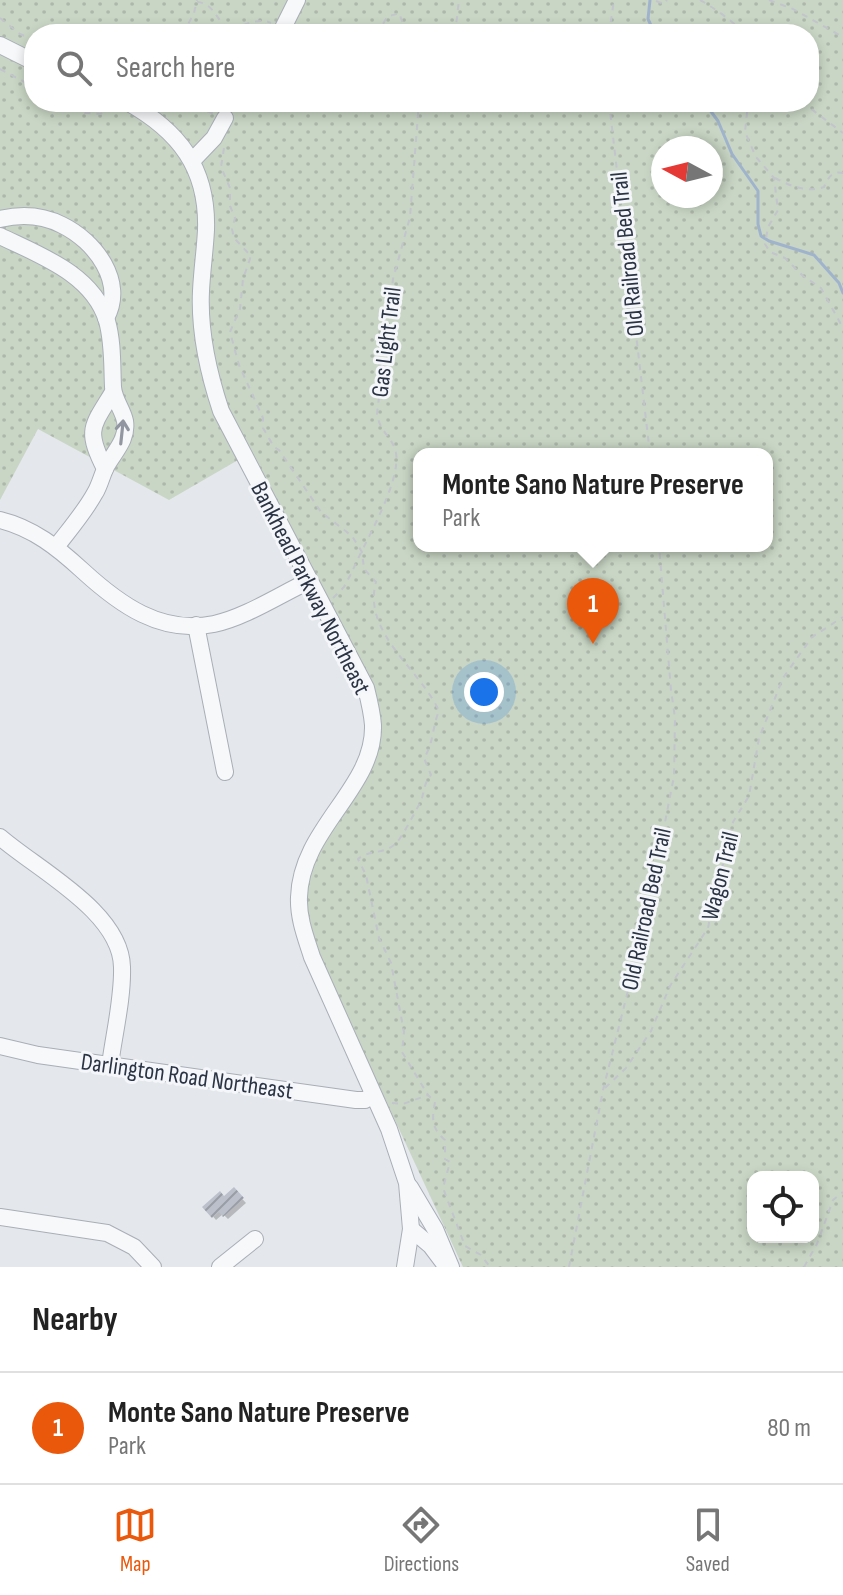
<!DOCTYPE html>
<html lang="en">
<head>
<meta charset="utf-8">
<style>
	:root { --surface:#fff; --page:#f2f2f2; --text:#222; --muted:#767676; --line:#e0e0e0; --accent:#ea580c }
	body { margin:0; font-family:"Sofia Sans Condensed",sans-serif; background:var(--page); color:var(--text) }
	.controls { position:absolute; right:24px; bottom:24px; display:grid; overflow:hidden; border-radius:16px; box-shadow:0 4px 12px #0003 }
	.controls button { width:72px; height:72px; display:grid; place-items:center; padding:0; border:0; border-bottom:2px solid var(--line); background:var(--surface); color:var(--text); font:40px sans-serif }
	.compass { position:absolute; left:651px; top:136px; width:72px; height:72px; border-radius:50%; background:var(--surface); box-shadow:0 4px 12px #0003; rotate:277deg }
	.you { position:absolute; left:484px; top:692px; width:28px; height:28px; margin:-20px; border:6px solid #fff; border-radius:50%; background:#1a73e8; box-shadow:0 0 0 12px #1a73e833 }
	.badge { display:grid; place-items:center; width:52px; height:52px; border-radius:50%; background:var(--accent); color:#fff; font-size:26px; font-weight:700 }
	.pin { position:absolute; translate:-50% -66px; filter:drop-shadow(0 2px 4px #0008) }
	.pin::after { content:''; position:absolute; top:42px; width:28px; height:24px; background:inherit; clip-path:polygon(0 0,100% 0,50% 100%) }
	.popup { position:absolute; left:413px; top:448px; width:360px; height:104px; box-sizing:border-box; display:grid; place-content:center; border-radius:16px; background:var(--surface); filter:drop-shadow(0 2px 6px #0005); font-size:26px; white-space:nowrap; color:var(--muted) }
	.popup b { font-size:30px; color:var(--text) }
	.popup::after { content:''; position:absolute; left:50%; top:100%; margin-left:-16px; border:16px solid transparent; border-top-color:var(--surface) }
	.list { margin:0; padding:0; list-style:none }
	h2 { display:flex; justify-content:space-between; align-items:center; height:104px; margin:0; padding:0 32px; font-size:34px }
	h2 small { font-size:26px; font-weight:400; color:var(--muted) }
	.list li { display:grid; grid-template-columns:52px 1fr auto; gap:24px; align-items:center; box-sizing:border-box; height:112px; padding:0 32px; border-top:2px solid var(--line) }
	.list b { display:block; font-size:30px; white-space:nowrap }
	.list p { margin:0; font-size:26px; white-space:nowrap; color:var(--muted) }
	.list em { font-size:26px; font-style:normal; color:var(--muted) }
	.icon { flex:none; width:44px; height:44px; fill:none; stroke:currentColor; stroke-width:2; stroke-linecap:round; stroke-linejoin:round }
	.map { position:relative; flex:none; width:843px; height:1267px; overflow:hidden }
	.search { position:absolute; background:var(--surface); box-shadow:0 4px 12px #0003; left:24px; right:24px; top:24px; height:88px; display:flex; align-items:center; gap:20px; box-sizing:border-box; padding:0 28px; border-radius:32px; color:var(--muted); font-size:30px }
	.sheet { height:216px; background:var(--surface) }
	nav { display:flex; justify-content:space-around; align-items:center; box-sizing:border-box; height:112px; border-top:2px solid var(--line); background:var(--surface); font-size:22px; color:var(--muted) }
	nav a { display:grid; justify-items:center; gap:4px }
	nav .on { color:var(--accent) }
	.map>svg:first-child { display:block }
	.park { fill:url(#park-dots); fill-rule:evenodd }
	.shadow { fill:#0003 }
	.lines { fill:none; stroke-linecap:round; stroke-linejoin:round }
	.stream { stroke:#9fb4cc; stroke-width:3 }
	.building { fill:url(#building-hatch) }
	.minor-casing { stroke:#a9aeb7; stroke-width:18 }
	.path { stroke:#c2c5cb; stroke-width:2; stroke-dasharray:6 6; stroke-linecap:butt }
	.minor { stroke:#f7f8fa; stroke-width:16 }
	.oneway { stroke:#9196a0 }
	.labels { text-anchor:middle; stroke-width:6; stroke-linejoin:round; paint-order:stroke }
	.street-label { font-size:24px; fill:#2b3445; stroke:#f4f6f9 }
</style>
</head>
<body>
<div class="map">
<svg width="843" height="1267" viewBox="0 0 843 1267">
	<defs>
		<pattern id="park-dots" width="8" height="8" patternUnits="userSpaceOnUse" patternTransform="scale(2)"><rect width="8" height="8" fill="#c9d6c5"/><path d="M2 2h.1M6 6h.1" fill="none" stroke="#adb8ab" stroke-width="1.8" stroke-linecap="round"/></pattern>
		<pattern id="building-hatch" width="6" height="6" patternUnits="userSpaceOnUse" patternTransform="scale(2)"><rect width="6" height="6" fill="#bbc0ca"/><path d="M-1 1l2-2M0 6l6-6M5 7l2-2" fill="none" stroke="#989da6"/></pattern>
	</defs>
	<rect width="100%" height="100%" fill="#e4e7ec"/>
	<path class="park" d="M 0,0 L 843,0 L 843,1267 L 463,1267 L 317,952 L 303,889 L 308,862 L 355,787 L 372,702 L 245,456 L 169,500 L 38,429 L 0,500 ZM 34,34 L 809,34 L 809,102 L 34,102 ZM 663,148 L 711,148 L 711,196 L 663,196 ZM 419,454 L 767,454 L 767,546 L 419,546 ZM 753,1177 L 813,1177 L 813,1237 L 753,1237 Z"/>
	<path class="shadow" d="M 234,1190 L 246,1203 L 228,1219 L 223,1214 L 216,1220 L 205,1207 L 225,1198 Z"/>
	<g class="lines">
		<g class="stream">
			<path d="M 650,0 L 648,19 L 655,34"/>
			<path d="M 704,102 L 718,121 L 732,154 L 758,191 L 758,224 L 761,236 L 769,241 L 814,255 L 839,283 L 843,293"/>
		</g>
	</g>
	<path class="building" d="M 234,1187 L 244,1198 L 223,1217 L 219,1212 L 212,1218 L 202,1207 L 220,1191 L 224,1196 Z"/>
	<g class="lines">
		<defs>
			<g id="minor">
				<path d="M 282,30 L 297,0"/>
				<path d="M 0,45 L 34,62"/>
				<path d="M 127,102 C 179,131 208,168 206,230 C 205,250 202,270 201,291 C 199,332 208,372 221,411 L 366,688 C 369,700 372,712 373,725 C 375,788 301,828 299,897 C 298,918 306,938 312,957 L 389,1129 L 407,1183 L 411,1229 L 405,1267"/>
				<path d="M 192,161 L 214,138 L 225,118"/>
				<path d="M 0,219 C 21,214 42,215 62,225 C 95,241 126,282 106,318"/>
				<path d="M 0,236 C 39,255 93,274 107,321 C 113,342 112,365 113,387 C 114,400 123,410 125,421 C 128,439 115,451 107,465 C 102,474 100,485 95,493 C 84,513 69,530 56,547"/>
				<path d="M 105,469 C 85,429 92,427 113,392"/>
				<path d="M 0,520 C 33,528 58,548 83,571 C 119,604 161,635 214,624 C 246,617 279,595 309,581"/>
				<path d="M 196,625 L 225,772"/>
				<path d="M 0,837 C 38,870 121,912 122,967 C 123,998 114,1034 110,1065"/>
				<path d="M 0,1046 L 38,1055 L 356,1100 L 365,1100 L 373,1095"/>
				<path d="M 410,1187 L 435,1229 L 451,1267"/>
				<path d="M 0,1217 L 107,1233 L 134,1247 L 153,1267"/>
				<path d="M 411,1229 L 431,1246 L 443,1262"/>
				<path d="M 220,1267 L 255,1239"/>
			</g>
		</defs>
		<use href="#minor" class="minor-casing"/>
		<g class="path">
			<path d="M 700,0 C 711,6 734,22 742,31 L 741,34"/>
			<path d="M 769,0 L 793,9 L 843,37"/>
			<path d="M 656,1 L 664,4 L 667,0"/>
			<path d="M 197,2 C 215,3 216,22 231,31 C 243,25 258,17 271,23"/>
			<path d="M 0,18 L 20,34 L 34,40"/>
			<path d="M 295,31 L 313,34"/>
			<path d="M 183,34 L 194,13 L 197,0"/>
			<path d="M 377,34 L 387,17 L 399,13 L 407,34"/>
			<path d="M 455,34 L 459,0"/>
			<path d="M 609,34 L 614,0"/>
			<path d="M 0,69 L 34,87"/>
			<path d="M 63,102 L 85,113 L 101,114 L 110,102"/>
			<path d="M 185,102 L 214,114"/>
			<path d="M 609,102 L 650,454"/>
			<path d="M 745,102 L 748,103 L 745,132 L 756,157 L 774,178 L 778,210 L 768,227 L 765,244 L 770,252 L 785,258 L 803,276 L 821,288 L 843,328"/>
			<path d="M 802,102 L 843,133"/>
			<path d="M 224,148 L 221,167 L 230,188 L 230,206 L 235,218 L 232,229 L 234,238 L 251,256 L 243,279 L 240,309 L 230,332 L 239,365 L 263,418 L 263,428 L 274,447 L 279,450 L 321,512 L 352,536 L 362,552 L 364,569 L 376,582 C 362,633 420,669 439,711 C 432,727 434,743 424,758 L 431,775 C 424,784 425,787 422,798 C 421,802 401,839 397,842 C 386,855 370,849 358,859 L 366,875 L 379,938 L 391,963 L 404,1032 L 402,1052 L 428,1095 L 435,1102 C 432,1118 431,1128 445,1140 L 445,1159 L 450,1162 L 443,1188 L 465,1246 L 481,1255 L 490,1267"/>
			<path d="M 775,178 C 790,186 808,193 824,187 C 828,179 831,170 843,173"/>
			<path d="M 333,598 L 344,587 L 352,572 C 364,543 401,483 396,453 C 394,439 379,431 377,414 L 393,279 L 410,217 L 419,102"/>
			<path d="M 605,1088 L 626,1068 L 651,1031 L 670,986 L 708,928 L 719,873 L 727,856 L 733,822 L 749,796 L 759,738 L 783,678 L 812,637 L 843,617"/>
			<path d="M 392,1103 L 403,1104 L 428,1095"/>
			<path d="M 569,1267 L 603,1090 L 647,915 L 674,776 L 675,718 L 671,690 L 659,546"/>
			<path d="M 804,1267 L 817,1244 L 833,1200 L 843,1192"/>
		</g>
		<use href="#minor" class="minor"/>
	</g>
	<defs><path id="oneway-shaft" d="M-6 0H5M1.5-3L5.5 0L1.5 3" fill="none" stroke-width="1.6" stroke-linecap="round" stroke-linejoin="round" transform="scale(2)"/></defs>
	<use class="oneway" href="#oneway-shaft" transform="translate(122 432) rotate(-84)"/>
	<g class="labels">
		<g class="street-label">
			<text transform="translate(627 254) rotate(-96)" y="8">Old Railroad Bed Trail</text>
			<text transform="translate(386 342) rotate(-83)" y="8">Gas Light Trail</text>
			<text transform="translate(311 588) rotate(63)" y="8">Bankhead Parkway Northeast</text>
			<text transform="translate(720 876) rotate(-76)" y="8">Wagon Trail</text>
			<text transform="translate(646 909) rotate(-78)" y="8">Old Railroad Bed Trail</text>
			<text transform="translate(187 1076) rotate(8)" y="8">Darlington Road Northeast</text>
		</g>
	</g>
</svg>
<div class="controls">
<button><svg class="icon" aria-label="locate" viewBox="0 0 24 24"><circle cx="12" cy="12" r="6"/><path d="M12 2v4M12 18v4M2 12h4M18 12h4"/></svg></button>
</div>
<svg class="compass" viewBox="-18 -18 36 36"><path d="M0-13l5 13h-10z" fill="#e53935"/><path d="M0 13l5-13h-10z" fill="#767676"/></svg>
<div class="you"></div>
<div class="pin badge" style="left:593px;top:644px">1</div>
<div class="popup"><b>Monte Sano Nature Preserve</b>Park</div>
<div class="search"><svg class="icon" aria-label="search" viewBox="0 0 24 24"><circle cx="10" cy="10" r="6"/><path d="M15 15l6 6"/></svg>Search here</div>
</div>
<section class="sheet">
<h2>Nearby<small></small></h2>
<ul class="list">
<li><span class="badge">1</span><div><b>Monte Sano Nature Preserve</b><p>Park</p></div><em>80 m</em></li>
</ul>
</section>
<nav>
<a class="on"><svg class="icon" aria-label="map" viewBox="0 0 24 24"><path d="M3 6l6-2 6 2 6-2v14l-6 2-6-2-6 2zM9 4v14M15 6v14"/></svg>Map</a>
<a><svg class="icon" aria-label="directions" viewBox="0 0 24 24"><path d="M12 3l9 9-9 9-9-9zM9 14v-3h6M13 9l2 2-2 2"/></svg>Directions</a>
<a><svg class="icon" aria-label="saved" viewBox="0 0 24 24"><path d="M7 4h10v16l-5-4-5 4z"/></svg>Saved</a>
</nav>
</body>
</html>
